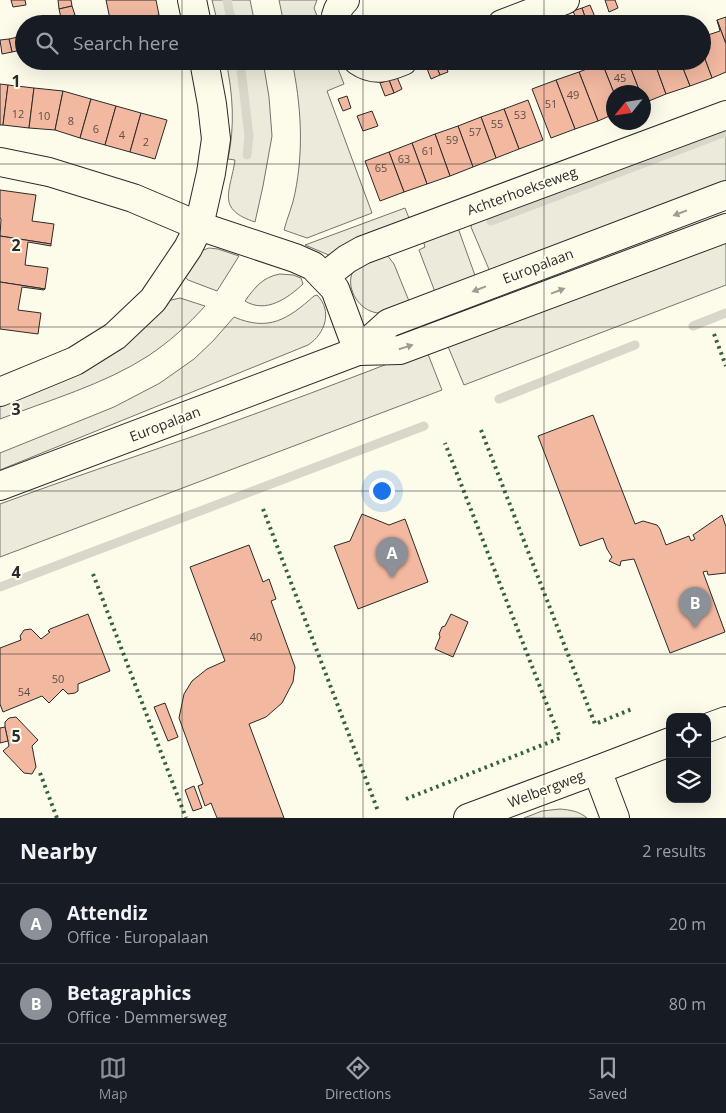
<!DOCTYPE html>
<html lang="en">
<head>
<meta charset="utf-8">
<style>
	:root { --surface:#171b24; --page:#242831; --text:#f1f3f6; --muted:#9ea1a6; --line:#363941; --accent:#8c9099 }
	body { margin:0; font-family:"Open Sans",sans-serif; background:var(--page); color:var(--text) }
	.controls { position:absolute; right:15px; bottom:15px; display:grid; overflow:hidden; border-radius:10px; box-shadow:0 5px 20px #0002 }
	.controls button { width:45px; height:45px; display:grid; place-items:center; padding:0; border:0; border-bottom:1px solid var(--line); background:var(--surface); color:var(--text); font:25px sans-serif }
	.compass { position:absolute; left:606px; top:85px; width:45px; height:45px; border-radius:50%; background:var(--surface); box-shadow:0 5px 20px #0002; rotate:240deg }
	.you { position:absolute; left:381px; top:490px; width:18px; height:18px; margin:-12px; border:4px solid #fff; border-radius:50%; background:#1a73e8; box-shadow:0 0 0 8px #1a73e833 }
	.badge { display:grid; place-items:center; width:32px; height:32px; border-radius:50%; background:var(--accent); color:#fff; font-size:16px; font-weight:700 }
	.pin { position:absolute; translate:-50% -41px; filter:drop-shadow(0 1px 2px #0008) }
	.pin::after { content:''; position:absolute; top:26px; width:18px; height:15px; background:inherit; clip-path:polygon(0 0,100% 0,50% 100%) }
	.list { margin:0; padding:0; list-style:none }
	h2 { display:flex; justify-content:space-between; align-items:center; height:65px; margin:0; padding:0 20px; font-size:21px }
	h2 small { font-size:16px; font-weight:400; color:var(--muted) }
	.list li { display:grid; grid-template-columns:32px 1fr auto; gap:15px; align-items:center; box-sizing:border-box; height:80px; padding:0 20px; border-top:1px solid var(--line) }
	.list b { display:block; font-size:19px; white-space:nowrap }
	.list p { margin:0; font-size:16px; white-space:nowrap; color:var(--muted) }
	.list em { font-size:16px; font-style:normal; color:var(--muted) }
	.icon { flex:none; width:28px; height:28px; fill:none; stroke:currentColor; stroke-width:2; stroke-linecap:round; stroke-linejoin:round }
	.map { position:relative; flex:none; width:726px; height:818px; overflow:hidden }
	.search { position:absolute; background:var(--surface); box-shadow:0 5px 20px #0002; left:15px; right:15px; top:15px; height:55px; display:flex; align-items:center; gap:12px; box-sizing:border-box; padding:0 18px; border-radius:28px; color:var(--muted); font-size:19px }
	.sheet { height:225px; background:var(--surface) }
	nav { display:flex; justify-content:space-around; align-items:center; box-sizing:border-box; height:70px; border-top:1px solid var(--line); background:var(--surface); font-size:14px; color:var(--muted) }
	nav a { display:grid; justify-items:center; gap:2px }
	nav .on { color:var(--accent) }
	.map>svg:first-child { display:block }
	.green { fill:#ecebdb; stroke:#74746e }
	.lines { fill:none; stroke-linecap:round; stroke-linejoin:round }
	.stream { stroke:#d8d7c9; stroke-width:9 }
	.building { fill:#f2b8a0; stroke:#2b2b2b }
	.minor-casing { stroke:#2b2b2b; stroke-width:30 }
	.minor { stroke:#fdfbea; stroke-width:28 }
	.hedge { stroke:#34623c; stroke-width:4; stroke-dasharray:2.5 4; stroke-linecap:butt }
	.oneway { fill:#9e9d94 }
	.grid { fill:none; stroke:#2b2b2b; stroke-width:1; stroke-opacity:0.55 }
	.labels { text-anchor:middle; stroke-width:4; stroke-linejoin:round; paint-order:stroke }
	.number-label { font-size:11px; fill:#5d4e48 }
	.street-label { font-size:14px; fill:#2b2b2b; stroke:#fdfbea }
	.grid-label { font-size:16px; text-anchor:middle; font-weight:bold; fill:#2b2b2b; stroke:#fdfbea; stroke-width:4; stroke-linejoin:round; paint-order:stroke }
</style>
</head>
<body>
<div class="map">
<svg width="726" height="818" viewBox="0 0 726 818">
	<rect width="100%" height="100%" fill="#fdfbea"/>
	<g class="green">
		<path d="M 212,0 L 250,0 L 255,24 L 218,24 Z"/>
		<path d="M 279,0 L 317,0 L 314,8 L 320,24 L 284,24 Z"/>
		<path d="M 226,61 L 263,61 L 269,97 L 272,136 L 263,186 L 255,222 C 216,209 230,193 235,160 L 228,159 C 235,126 233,94 226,61 Z"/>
		<path d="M 292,61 L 335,61 L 344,84 L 327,91 L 372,213 L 307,238 L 284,230 C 287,218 293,205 295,193 C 304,149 301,104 292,61 Z"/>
		<path d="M 726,125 L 726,187 L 491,274 L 471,227 L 473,220 Z"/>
		<path d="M 405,208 L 411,223 L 331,256 L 305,245 Z"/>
		<path d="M 458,228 L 477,281 L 437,297 L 419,250 L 425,247 L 422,237 Z"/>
		<path d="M 726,237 L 726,285 L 464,385 L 447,344 Z"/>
		<path d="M 209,248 L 218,249 L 239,256 L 217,291 L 188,280 L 184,276 L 198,252 Z"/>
		<path d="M 387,255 L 394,264 L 411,306 C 401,308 390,313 380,313 C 362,313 348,293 351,277 C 352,271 355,267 358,263 Z"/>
		<path d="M 280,274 L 293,275 L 301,278 L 303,284 C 288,298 266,314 245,301 C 255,287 263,277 280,274 Z"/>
		<path d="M 317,295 C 333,311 325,334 308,345 L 0,470 L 0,453 L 114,407 L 160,383 L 194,359 L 213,341 L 234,317 C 269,332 288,319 314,296 Z"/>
		<path d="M 180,298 L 205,306 C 188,325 169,342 148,356 C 105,384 47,401 0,419 L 0,401 L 167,301 Z"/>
		<path d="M 426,349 L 442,390 L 0,557 L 0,504 C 64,480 129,459 194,436 C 272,408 349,379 426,349 Z"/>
		<path d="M 560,809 C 570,810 579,811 587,818 L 524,818 L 542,811 Z"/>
	</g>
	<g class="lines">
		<g class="stream">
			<path d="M 227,0 L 232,24"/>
			<path d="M 240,61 L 249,136 L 247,155"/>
			<path d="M 491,221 L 726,132"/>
			<path d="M 693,326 L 726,313"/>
			<path d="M 499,399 L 635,345"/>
			<path d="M 0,587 L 424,426"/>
		</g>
	</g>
	<g class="building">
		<path d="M 11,0 L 25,0 L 26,5 L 13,7 Z"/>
		<path d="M 58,0 L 71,0 L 72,6 L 59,9 Z"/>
		<path d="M 106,0 L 156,0 L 159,15 L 141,19 L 143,24 L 111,24 Z"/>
		<path d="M 605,0 L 615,0 L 618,8 L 609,12 Z"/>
		<path d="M 590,5 L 595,17 L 586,20 L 582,8 Z"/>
		<path d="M 72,6 L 75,15 L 61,18 L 59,9 Z"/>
		<path d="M 582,8 L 586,20 L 578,24 L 573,11 Z"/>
		<path d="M 726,17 L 726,44 L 717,20 Z"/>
		<path d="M 717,20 L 726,44 L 726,72 L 712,78 L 702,51 L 702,37 L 720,31 Z"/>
		<path d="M 18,37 L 21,50 L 12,52 L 9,39 Z"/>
		<path d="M 9,39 L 12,52 L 2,54 L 0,40 Z"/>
		<path d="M 702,51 L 712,78 L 690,86 L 680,61 L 702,61 Z"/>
		<path d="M 439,61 L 444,61 L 448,72 L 440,75 L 435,63 Z"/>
		<path d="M 607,61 L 628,61 L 640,92 L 614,93 L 602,63 Z"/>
		<path d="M 628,61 L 654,61 L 666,94 L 644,103 L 644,92 L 640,92 Z"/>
		<path d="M 654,61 L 680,61 L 690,86 L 666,94 Z"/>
		<path d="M 435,63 L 440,75 L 431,79 L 426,66 Z"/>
		<path d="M 602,63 L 614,93 L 614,114 L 598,121 L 579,72 Z"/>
		<path d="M 579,72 L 598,121 L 575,129 L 556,80 Z"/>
		<path d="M 397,77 L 402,89 L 394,93 L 389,80 Z"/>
		<path d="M 389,80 L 394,93 L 385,96 L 380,83 Z"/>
		<path d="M 556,80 L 575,129 L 551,138 L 532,89 Z"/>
		<path d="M 0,84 L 8,85 L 3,125 L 0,125 Z"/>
		<path d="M 8,85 L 34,88 L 29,128 L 3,125 Z"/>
		<path d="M 34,88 L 63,91 L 55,130 L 29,128 Z"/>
		<path d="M 63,91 L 91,99 L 80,138 L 55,130 Z"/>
		<path d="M 347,96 L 351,108 L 343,111 L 338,99 Z"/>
		<path d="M 91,99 L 116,106 L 105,145 L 80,138 Z"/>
		<path d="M 528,100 L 543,140 L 519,149 L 504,109 Z"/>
		<path d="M 116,106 L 141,113 L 130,152 L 105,145 Z"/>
		<path d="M 504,109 L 519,149 L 496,158 L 481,117 Z"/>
		<path d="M 372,111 L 378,126 L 363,131 L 357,116 Z"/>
		<path d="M 141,113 L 167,120 L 155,159 L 130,152 Z"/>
		<path d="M 481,117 L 496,158 L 473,167 L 458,126 Z"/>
		<path d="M 458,126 L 473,167 L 450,176 L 435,134 Z"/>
		<path d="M 435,134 L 450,176 L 427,184 L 412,143 Z"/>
		<path d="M 412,143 L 427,184 L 404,192 L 389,152 Z"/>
		<path d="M 389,152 L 404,192 L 380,201 L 365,161 Z"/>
		<path d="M 0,190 L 36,195 L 32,221 L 54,224 L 51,244 L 0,236 L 1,219 L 0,218 Z"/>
		<path d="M 0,236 L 51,244 L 51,246 L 28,242 L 25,265 L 48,268 L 45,289 L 0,282 Z"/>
		<path d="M 0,282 L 45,289 L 44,290 L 22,287 L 18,310 L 41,313 L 38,334 L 0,329 Z"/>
		<path d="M 593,415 L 635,524 L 643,521 L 657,525 L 660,529 L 666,545 L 689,536 L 691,541 L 695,539 L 693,535 L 722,515 L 726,527 L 726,573 L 708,575 L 707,571 L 703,572 L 725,632 L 670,653 L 634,559 L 621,561 L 620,566 L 609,561 L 612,557 L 607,549 L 603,538 L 580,546 L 538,436 Z"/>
		<path d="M 362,514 L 389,525 L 405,519 L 428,582 L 358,609 L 334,546 L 350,541 Z"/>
		<path d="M 249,545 L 263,582 L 269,579 L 276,599 L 271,601 L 295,667 L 293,682 L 282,703 L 266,717 L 249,724 L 284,818 L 217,818 L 211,803 L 205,806 L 198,786 L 203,784 L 179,718 L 184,694 L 192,681 L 207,669 L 225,661 L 190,567 Z"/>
		<path d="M 88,614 L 110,671 L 78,684 L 78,691 L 75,693 L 68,694 L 63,689 L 49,703 L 42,696 L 3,712 L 0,704 L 0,648 L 21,640 L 20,636 L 24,630 L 31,629 L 41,639 L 50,632 L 48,631 L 50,629 Z"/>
		<path d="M 451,614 L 468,622 L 453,657 L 435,649 L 440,637 L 439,634 L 442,627 L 445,626 Z"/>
		<path d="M 165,703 L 178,737 L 168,741 L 154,707 Z"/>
		<path d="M 16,717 L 38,740 L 32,746 L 36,767 L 32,774 L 24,773 L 3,751 L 9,746 L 5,727 L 5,722 L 9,718 Z"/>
		<path d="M 5,727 L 8,741 L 0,743 L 0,728 Z"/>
		<path d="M 194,786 L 202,808 L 193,811 L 185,790 Z"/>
	</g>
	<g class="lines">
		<defs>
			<g id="minor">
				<path d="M 192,0 L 197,24"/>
				<path d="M 336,24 C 334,15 339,6 345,0"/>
				<path d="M 502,24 L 565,0"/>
				<path d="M 358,61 C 374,72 386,68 403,61"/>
				<path d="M 0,162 L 49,172 L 133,198 L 199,226 L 295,258 L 313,266 L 335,289 L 358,351"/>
				<path d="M 324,277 L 347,259 L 363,250 L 726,115"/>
				<path d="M 358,351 L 389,323 L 726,195"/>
				<path d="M 0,392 L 75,361 L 115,336 L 153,300 L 188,248 L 199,226 L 211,173 L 216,139 L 212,104 L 204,61"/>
				<path d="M 0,486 L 358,351 L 400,350 L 726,228"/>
				<path d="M 707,728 L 726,721"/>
				<path d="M 468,818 L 597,770"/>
				<path d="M 615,818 L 597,770 L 670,742"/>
			</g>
		</defs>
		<use href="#minor" class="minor-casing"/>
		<use href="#minor" class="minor"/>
		<g class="hedge">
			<path d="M 714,334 L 726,366"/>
			<path d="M 481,430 L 595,724 L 632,709"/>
			<path d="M 263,509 L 378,811"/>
			<path d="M 93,574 L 186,818"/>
			<path d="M 40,773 L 57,818"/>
			<path d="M 406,799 L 560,738 L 445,443"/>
		</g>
	</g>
	<defs><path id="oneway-solid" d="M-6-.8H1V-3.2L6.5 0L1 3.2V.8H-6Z" transform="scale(1.25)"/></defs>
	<g class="oneway">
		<use href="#oneway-solid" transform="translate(680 213) rotate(159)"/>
		<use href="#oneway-solid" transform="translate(479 289) rotate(159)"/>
		<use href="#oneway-solid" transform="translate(558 291) rotate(-21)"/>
		<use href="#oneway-solid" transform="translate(406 347) rotate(-18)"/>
	</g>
	<path class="grid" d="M 182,0 L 182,24M 363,0 L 363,24M 544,0 L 544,24M 182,61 L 182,818M 363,61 L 363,818M 544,61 L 544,818M 0,164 L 726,164M 0,327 L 726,327M 0,491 L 726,491M 0,654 L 726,654"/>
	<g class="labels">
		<g class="number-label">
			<text x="620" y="82">45</text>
			<text x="573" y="99">49</text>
			<text x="551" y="108">51</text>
			<text x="18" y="118">12</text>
			<text x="520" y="119">53</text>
			<text x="44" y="120">10</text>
			<text x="71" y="125">8</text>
			<text x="497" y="128">55</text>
			<text x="96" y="133">6</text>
			<text x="475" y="136">57</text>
			<text x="122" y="139">4</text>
			<text x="452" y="144">59</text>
			<text x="146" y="146">2</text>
			<text x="428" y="155">61</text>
			<text x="404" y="163">63</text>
			<text x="381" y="172">65</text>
			<text x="256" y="641">40</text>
			<text x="58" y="683">50</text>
			<text x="24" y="696">54</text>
		</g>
		<g class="street-label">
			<text transform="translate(522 191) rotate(-20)" y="5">Achterhoekseweg</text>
			<text transform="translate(538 266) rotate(-21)" y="5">Europalaan</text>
			<text transform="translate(165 424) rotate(-21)" y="5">Europalaan</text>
			<text transform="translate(546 789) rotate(-21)" y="5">Welbergweg</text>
		</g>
	</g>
	<g class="grid-label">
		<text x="16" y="87">1</text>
		<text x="16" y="251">2</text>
		<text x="16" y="415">3</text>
		<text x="16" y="578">4</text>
		<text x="16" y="742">5</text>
	</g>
</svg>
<div class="controls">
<button><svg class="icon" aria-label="locate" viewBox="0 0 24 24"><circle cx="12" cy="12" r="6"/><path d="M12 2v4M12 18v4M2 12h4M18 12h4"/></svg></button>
<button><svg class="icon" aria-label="layers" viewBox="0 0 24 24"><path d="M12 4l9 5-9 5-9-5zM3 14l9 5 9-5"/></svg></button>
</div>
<svg class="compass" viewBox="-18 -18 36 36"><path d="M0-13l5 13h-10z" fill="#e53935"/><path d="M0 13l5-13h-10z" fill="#9ea1a6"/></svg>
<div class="you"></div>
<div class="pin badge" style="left:392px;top:578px">A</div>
<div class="pin badge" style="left:695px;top:628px">B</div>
<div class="search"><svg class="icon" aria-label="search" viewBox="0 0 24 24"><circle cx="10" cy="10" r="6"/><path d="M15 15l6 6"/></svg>Search here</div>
</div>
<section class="sheet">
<h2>Nearby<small>2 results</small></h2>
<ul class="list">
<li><span class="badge">A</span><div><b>Attendiz</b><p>Office · Europalaan</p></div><em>20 m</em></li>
<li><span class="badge">B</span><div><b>Betagraphics</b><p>Office · Demmersweg</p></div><em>80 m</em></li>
</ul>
</section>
<nav>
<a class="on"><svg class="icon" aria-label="map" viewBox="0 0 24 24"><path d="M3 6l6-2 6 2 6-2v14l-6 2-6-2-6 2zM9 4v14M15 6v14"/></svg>Map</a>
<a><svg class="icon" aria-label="directions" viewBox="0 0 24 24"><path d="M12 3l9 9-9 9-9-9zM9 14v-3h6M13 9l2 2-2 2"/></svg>Directions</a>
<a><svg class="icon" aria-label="saved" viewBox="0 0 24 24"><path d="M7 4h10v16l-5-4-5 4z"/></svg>Saved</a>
</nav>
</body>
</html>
